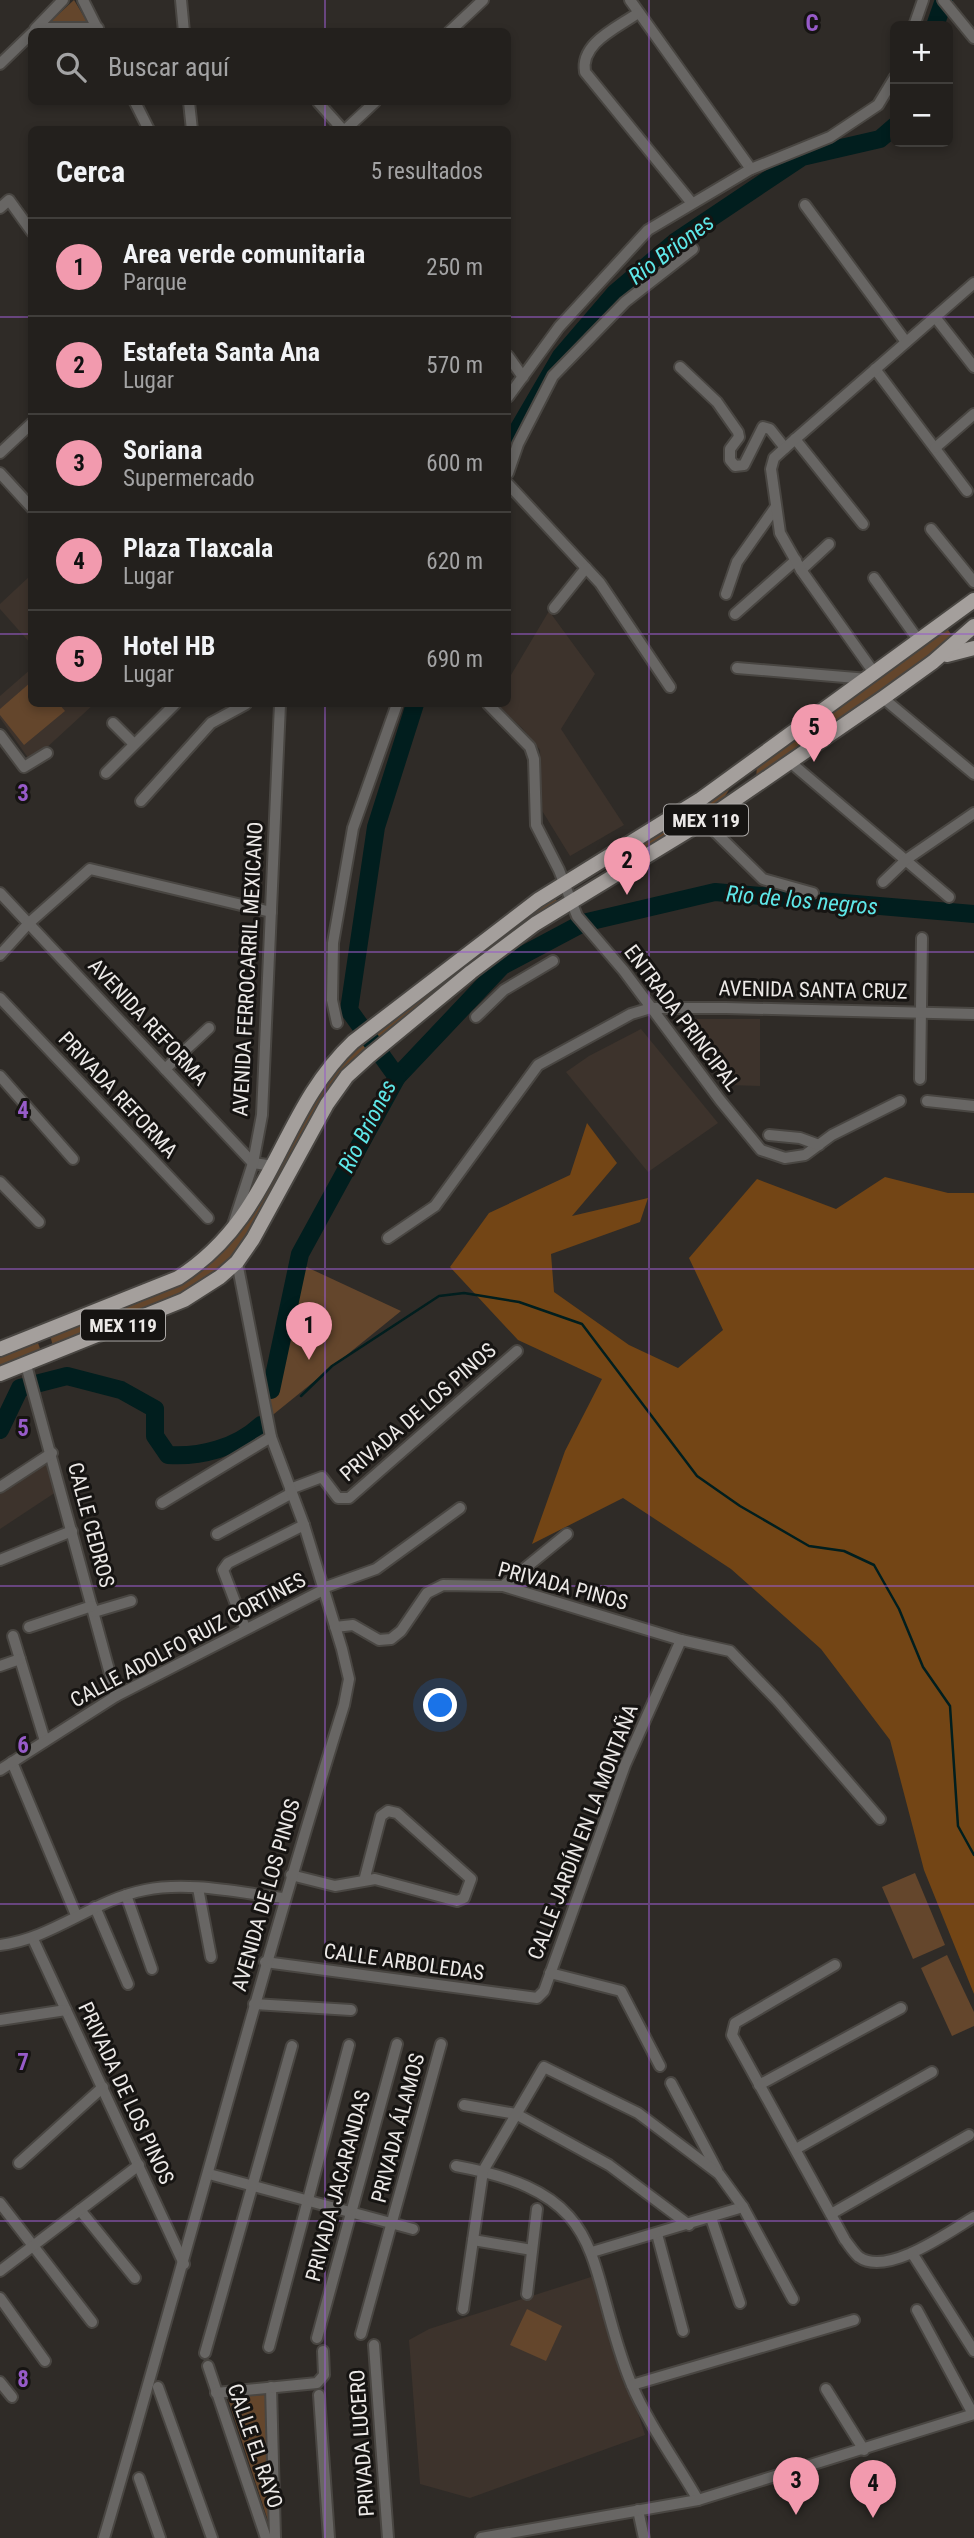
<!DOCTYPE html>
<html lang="es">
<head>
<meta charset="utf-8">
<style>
	:root { --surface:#23201d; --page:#2f2d2a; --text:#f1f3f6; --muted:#a3a3a4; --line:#403e3b; --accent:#f29aae }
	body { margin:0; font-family:"Roboto Condensed",sans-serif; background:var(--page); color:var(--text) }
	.controls { position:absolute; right:21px; top:21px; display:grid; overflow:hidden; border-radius:10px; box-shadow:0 4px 10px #0003 }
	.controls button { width:63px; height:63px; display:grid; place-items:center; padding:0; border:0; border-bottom:2px solid var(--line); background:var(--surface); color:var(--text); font:35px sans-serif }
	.you { position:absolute; left:441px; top:1706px; width:24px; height:24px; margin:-18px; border:5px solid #fff; border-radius:50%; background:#1a73e8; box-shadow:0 0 0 10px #1a73e833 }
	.badge { display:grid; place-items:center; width:46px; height:46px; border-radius:50%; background:var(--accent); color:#111; font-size:23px; font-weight:700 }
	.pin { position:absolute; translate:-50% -58px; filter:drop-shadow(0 2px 4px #0008) }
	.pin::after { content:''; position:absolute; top:37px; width:24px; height:21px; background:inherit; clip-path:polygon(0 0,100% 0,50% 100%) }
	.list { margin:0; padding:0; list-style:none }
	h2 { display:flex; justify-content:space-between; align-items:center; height:91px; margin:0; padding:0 28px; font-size:30px }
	h2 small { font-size:23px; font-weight:400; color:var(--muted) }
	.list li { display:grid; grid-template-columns:46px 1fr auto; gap:21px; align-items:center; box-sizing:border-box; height:98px; padding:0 28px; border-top:2px solid var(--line) }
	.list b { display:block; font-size:26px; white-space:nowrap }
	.list p { margin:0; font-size:23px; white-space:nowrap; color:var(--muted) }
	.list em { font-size:23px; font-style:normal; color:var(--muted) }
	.icon { flex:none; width:38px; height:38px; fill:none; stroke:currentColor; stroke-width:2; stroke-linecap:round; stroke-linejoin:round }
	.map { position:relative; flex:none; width:974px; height:2538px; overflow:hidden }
	.search { position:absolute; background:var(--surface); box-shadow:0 4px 10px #0003; left:28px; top:28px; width:483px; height:77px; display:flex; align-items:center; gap:18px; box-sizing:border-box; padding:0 24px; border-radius:10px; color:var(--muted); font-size:26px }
	.panel { position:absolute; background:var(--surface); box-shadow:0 4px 10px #0003; left:28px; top:126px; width:483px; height:581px; border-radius:10px }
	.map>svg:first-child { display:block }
	.built { fill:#3d332c }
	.green { fill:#64462c }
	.forest { fill:#734515 }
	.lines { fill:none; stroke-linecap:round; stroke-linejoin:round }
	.stream { stroke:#011e1e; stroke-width:2.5 }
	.river { stroke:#011e1e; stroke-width:18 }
	.minor-casing { stroke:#494642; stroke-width:14 }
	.major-casing { stroke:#494642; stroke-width:18 }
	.minor { stroke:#686664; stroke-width:10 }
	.major { stroke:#a49f9c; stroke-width:14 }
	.grid { fill:none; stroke:#975bc9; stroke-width:2; stroke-opacity:0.55 }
	.labels { text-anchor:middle; stroke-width:6; stroke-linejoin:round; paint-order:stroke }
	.shield { fill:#161412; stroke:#aca9a7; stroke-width:2 }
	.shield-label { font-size:19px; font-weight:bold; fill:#ece9e7 }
	.street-label { font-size:21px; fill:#ece9e7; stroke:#161412 }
	.water-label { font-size:23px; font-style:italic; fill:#5ee7e8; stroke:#161412 }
	.grid-label { font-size:23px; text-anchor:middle; font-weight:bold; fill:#975bc9; stroke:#161412; stroke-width:6; stroke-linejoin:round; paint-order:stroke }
</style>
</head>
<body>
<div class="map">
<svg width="974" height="2538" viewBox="0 0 974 2538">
	<rect width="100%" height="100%" fill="#2f2b27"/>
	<g class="built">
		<path d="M 31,575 L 31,644 L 0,609 L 0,604 Z"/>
		<path d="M 549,611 L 595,674 L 561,729 L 624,825 L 570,856 L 541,809 L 540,750 L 522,728 L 495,704 L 508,704 L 508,680 Z"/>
		<path d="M 31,669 L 32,704 L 94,704 L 31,762 L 0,718 L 0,696 Z"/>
		<path d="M 684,1019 L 760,1019 L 760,1086 L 728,1085 L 684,1027 Z"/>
		<path d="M 641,1029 L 718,1123 L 648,1172 L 566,1072 L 589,1056 Z"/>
		<path d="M 49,1459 L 56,1492 L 0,1529 L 0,1490 Z"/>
		<path d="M 594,2276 L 645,2435 L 470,2498 L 420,2484 L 409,2340 L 429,2329 Z"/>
	</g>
	<g class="green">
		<path d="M 74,0 L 89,25 L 48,24 Z"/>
		<path d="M 946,627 L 953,637 L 756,780 L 757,765 L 871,685 Z"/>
		<path d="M 31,682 L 32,704 L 59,704 L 65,711 L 24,745 L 0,715 L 0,709 Z"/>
		<path d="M 732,785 L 720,804 L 632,862 L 631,853 Z"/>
		<path d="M 555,898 L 559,904 L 529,921 L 472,962 L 466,960 Z"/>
		<path d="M 426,985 L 437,999 L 355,1067 L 268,1207 L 231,1258 L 182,1295 L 54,1350 L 50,1335 L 205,1263 L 330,1069 Z"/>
		<path d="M 300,1264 L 401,1311 L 269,1418 L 267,1409 Z"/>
		<path d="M 38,1343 L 42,1354 L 0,1369 L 0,1356 Z"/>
		<path d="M 915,1873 L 945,1945 L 913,1959 L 882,1887 Z"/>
		<path d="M 947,1955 L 974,2012 L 974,2026 L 952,2036 L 921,1968 Z"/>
		<path d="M 527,2309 L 562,2326 L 546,2361 L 510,2345 Z"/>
		<path d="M 266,2395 L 272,2533 L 227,2396 Z"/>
	</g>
	<path class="forest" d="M 587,1123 L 617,1163 L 572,1216 L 648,1198 L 640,1222 L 551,1254 L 554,1292 L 629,1345 L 678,1368 L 723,1330 L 689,1258 L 757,1179 L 836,1209 L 885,1177 L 948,1193 L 974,1193 L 974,1994 L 924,1870 L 890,1740 L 821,1649 L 731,1569 L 623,1498 L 532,1544 L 565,1451 L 602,1379 L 518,1340 L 450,1267 L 489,1213 L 570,1175 Z"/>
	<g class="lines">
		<path class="stream" d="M 301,1396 L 332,1366 L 439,1296 L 464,1293 L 519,1302 L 582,1324 L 697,1476 L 740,1506 L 809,1546 L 844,1551 L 874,1565 L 899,1609 L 923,1667 L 950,1706 L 958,1826 L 974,1855"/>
		<g class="river">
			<path d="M 935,26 L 944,0"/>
			<path d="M 508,447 L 561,356 L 615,293 L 675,242 L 802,157 L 880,139 L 895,126"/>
			<path d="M 397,1077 L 502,966 L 583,923 L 715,892 L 974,914"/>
			<path d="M 271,1390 L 300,1254 L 397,1077 L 349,1010 L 376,827 L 415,704"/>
			<path d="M 0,1430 L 20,1388 L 67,1376 L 121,1390 L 155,1409 L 155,1436 L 168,1455 C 201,1457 236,1448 261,1425"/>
		</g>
		<defs>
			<g id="minor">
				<path d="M 83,0 L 99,32"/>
				<path d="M 181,0 L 184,32"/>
				<path d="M 630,0 L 751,169"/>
				<path d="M 943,0 L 974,38"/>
				<path d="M 638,13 C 617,28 580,43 585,72 L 691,202"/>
				<path d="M 914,26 L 923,0"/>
				<path d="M 37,28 L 98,28"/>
				<path d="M 35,29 L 63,0"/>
				<path d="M 449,32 L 483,0"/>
				<path d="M 0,64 L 32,33"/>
				<path d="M 135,102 L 149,130"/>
				<path d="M 189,102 L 192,130"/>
				<path d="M 318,102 L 343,130"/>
				<path d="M 345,130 L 375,102"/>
				<path d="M 805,205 L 906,342"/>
				<path d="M 0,208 L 9,200 L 32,232"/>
				<path d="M 935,317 L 974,367"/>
				<path d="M 508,356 L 523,377"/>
				<path d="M 680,367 L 717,402 L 738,432 L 739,437 L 730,449 L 730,460 L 735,466 L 744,465 L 763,427 L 770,429 L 785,448"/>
				<path d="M 875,369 L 967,491"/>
				<path d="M 508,397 L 559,327 L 648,230 L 751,169 L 830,137 L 878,105 L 895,77"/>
				<path d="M 795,439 L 863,524"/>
				<path d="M 935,448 L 974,414"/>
				<path d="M 0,453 L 32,423"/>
				<path d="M 0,473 L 32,508"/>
				<path d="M 508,473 L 518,444 L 553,376 L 625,302 L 693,249"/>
				<path d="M 508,484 L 600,583 L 670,687"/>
				<path d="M 931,529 L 974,582"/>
				<path d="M 801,570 L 829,544"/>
				<path d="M 874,578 L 919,641"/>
				<path d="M 726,594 L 737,562 L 775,508"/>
				<path d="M 554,608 L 586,568"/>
				<path d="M 735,614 L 796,560"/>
				<path d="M 737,668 L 868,679"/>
				<path d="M 875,674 L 801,570 L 780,533 L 771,469 L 774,458 L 785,448 L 974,283"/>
				<path d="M 883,698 L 974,774"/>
				<path d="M 488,704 L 530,747 L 534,759 L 536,825 L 559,870 L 577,916 L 624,971 L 720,1100 L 761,1150 L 785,1158 L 805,1155 L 832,1135 L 900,1101"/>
				<path d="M 113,723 L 134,744"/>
				<path d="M 0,735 L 24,767 L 47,753"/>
				<path d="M 790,762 L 949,897"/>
				<path d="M 106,773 L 175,704"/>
				<path d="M 141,801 L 211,723 L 246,704"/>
				<path d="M 704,821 L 763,879 L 813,893"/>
				<path d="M 883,882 L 907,859 L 974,813"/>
				<path d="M 0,893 L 253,1163 L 274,1166"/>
				<path d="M 0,955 L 29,923 L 90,869 L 271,912"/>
				<path d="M 0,998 L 208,1218"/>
				<path d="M 476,1017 L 504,990 L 553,961"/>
				<path d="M 337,1023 L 332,1000 L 333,943 L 353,828 L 397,704"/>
				<path d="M 165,1069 L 209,1028"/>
				<path d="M 0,1076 L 73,1159"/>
				<path d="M 920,1079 L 922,938"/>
				<path d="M 927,1101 L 974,1106"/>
				<path d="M 769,1135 L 800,1138 L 819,1145"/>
				<path d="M 0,1182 L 39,1222"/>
				<path d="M 233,1225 L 253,1163 L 262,1115 L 280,704"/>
				<path d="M 388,1238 L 435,1206 L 538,1065 L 631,1014 L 651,1008 L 726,1008 L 974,1014"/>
				<path d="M 26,1365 L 116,1696"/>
				<path d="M 0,1487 L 52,1453"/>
				<path d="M 290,1489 L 322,1477 L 338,1498 L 349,1498 L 517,1351"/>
				<path d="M 162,1503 L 271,1437"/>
				<path d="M 217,1534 L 292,1493"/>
				<path d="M 0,1560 L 72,1531"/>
				<path d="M 503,1586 L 567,1534"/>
				<path d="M 323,1588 L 376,1569 L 460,1508"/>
				<path d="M 94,1612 L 131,1601"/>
				<path d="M 29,1627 L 92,1606"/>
				<path d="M 335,1627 L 353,1625 L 379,1640 L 391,1639 L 401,1631 L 427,1593 L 443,1585 L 503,1586 L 681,1640 L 730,1651 L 778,1701 L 880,1819"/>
				<path d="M 245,1628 L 223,1570 L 228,1563 L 304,1525"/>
				<path d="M 13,1636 L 45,1741"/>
				<path d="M 0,1666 L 20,1659"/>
				<path d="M 12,1762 L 76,1915"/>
				<path d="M 0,1770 L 116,1696 L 323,1590"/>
				<path d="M 291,1875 L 335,1886 L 375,1879 L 457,1901 L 464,1898 L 471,1879 L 397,1813 L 388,1811 L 381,1816 L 364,1881"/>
				<path d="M 198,1888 L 211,1957"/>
				<path d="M 126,1895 L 152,1969"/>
				<path d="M 95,1907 L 128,1984"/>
				<path d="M 33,1939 L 184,2264"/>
				<path d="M 0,1945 C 52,1939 93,1900 145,1890 C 189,1881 240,1893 284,1898"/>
				<path d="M 265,1962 L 537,1998 L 544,1991 L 625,1765 L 681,1640"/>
				<path d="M 835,1965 L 735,2023 L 732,2035 L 845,2240 C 849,2245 854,2253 859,2257 C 887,2277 949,2232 974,2217"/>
				<path d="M 550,1973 L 621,1991 L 660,2066"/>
				<path d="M 254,2004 L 351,2010"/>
				<path d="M 0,2020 L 66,2010"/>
				<path d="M 671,2083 L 717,2170"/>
				<path d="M 759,2085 L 901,2008"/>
				<path d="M 464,2105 L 516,2114 L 609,2165 L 689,2225"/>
				<path d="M 796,2149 L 932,2072"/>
				<path d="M 19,2163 L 103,2087"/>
				<path d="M 456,2166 C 615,2195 583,2263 631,2383 C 647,2422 677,2463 698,2500"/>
				<path d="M 209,2174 L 413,2229"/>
				<path d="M 0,2203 L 92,2322"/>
				<path d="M 80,2210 L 135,2278"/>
				<path d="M 831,2214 L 969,2135"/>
				<path d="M 711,2218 L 740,2303"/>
				<path d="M 657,2234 L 683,2331"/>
				<path d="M 473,2240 L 532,2250"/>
				<path d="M 592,2252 L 743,2207"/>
				<path d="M 912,2253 L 974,2351"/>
				<path d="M 0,2271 L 139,2165"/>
				<path d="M 527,2294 L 537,2209"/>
				<path d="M 0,2298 L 45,2361"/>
				<path d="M 463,2309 L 483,2171 L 544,2067 L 638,2113 L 719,2174 L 743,2207 L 793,2299"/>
				<path d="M 917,2310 L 973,2414"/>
				<path d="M 361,2334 L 441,2044"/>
				<path d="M 317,2338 L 397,2044"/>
				<path d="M 374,2345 L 388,2538"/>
				<path d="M 269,2347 L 349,2045"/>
				<path d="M 205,2353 L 292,2046"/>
				<path d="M 208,2366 L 266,2538"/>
				<path d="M 0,2382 L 12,2397"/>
				<path d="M 632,2385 L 854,2320"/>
				<path d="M 158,2387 L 212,2538"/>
				<path d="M 271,2387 L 275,2538"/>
				<path d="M 826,2389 L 864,2450"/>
				<path d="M 216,2393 L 317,2383 L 324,2375 L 323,2351"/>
				<path d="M 319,2395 L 329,2538"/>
				<path d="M 139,2478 L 160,2538"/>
				<path d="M 638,2510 L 644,2538"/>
				<path d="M 104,2538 C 185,2261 258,1981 344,1705 L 349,1679 L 342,1649 L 304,1525 L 271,1437 L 237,1262"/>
				<path d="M 481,2538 L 698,2500 L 974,2414"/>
			</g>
			<g id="major">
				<path d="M 947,655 L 974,648"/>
				<path d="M 0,1349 L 178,1278 C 276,1215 277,1114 353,1042 L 538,900 L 701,799 L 974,600"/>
				<path d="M 0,1374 L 184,1300 L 220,1277 L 237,1262 L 253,1239 L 327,1104 L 347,1076 L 369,1056 L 471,972 L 535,924 L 704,821 L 883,698 L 933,662 L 974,626"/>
			</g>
		</defs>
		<use href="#minor" class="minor-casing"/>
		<use href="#major" class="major-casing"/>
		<use href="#minor" class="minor"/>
		<use href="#major" class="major"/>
	</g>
	<path class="grid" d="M 325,0 L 325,32M 649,0 L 649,2538M 325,102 L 325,130M 0,317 L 32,317M 508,317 L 974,317M 0,634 L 32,634M 508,634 L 974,634M 325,704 L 325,2538M 0,952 L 974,952M 0,1269 L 974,1269M 0,1586 L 974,1586M 0,1904 L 974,1904M 0,2221 L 974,2221"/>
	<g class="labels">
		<g class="shield">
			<rect x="664" y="804.5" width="84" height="31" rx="5"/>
			<rect x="81" y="1309.5" width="84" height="31" rx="5"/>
		</g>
		<g class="shield-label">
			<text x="706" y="827">MEX 119</text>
			<text x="123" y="1332">MEX 119</text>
		</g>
		<g class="street-label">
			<text transform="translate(248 969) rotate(-87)" y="7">AVENIDA FERROCARRIL MEXICANO</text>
			<text transform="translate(813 990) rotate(1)" y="7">AVENIDA SANTA CRUZ</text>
			<text transform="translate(682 1018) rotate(53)" y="7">ENTRADA PRINCIPAL</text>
			<text transform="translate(148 1022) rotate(47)" y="7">AVENIDA REFORMA</text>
			<text transform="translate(118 1095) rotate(47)" y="7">PRIVADA REFORMA</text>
			<text transform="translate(418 1412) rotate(-41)" y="7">PRIVADA DE LOS PINOS</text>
			<text transform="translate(91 1525) rotate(75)" y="7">CALLE CEDROS</text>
			<text transform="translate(563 1586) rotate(15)" y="7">PRIVADA PINOS</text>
			<text transform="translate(188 1640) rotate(-28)" y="7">CALLE ADOLFO RUIZ CORTINES</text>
			<text transform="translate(583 1832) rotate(-69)" y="7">CALLE JARDÍN EN LA MONTAÑA</text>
			<text transform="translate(266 1895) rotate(-74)" y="7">AVENIDA DE LOS PINOS</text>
			<text transform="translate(404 1962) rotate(8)" y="7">CALLE ARBOLEDAS</text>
			<text transform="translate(126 2093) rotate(65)" y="7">PRIVADA DE LOS PINOS</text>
			<text transform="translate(398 2128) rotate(-75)" y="7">PRIVADA ÁLAMOS</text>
			<text transform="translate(338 2186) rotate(-75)" y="7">PRIVADA JACARANDAS</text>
			<text transform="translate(362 2443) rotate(-94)" y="7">PRIVADA LUCERO</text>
			<text transform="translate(255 2446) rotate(71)" y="7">CALLE EL RAYO</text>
		</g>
		<g class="water-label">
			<text transform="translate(671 249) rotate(-37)" y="8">Rio Briones</text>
			<text transform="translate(802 900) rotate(5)" y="8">Rio de los negros</text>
			<text transform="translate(367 1126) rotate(-63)" y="8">Rio Briones</text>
		</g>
	</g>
	<g class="grid-label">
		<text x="812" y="31">C</text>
		<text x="23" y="801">3</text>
		<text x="23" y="1118">4</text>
		<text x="23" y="1436">5</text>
		<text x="23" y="1753">6</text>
		<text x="23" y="2070">7</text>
		<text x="23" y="2387">8</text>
	</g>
</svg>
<div class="controls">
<button>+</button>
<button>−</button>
</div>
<div class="you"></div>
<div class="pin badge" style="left:309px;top:1360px">1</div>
<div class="pin badge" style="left:627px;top:895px">2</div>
<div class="pin badge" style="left:796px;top:2515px">3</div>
<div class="pin badge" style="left:873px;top:2518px">4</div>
<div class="pin badge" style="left:814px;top:762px">5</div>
<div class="search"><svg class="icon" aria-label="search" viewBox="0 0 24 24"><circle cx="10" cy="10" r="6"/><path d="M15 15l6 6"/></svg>Buscar aquí</div>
<section class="panel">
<h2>Cerca<small>5 resultados</small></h2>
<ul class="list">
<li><span class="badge">1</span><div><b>Area verde comunitaria</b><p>Parque</p></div><em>250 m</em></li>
<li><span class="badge">2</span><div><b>Estafeta Santa Ana</b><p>Lugar</p></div><em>570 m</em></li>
<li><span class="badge">3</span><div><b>Soriana</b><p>Supermercado</p></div><em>600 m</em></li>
<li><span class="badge">4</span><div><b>Plaza Tlaxcala</b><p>Lugar</p></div><em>620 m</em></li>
<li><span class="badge">5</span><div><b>Hotel HB</b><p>Lugar</p></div><em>690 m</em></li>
</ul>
</section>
</div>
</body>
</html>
